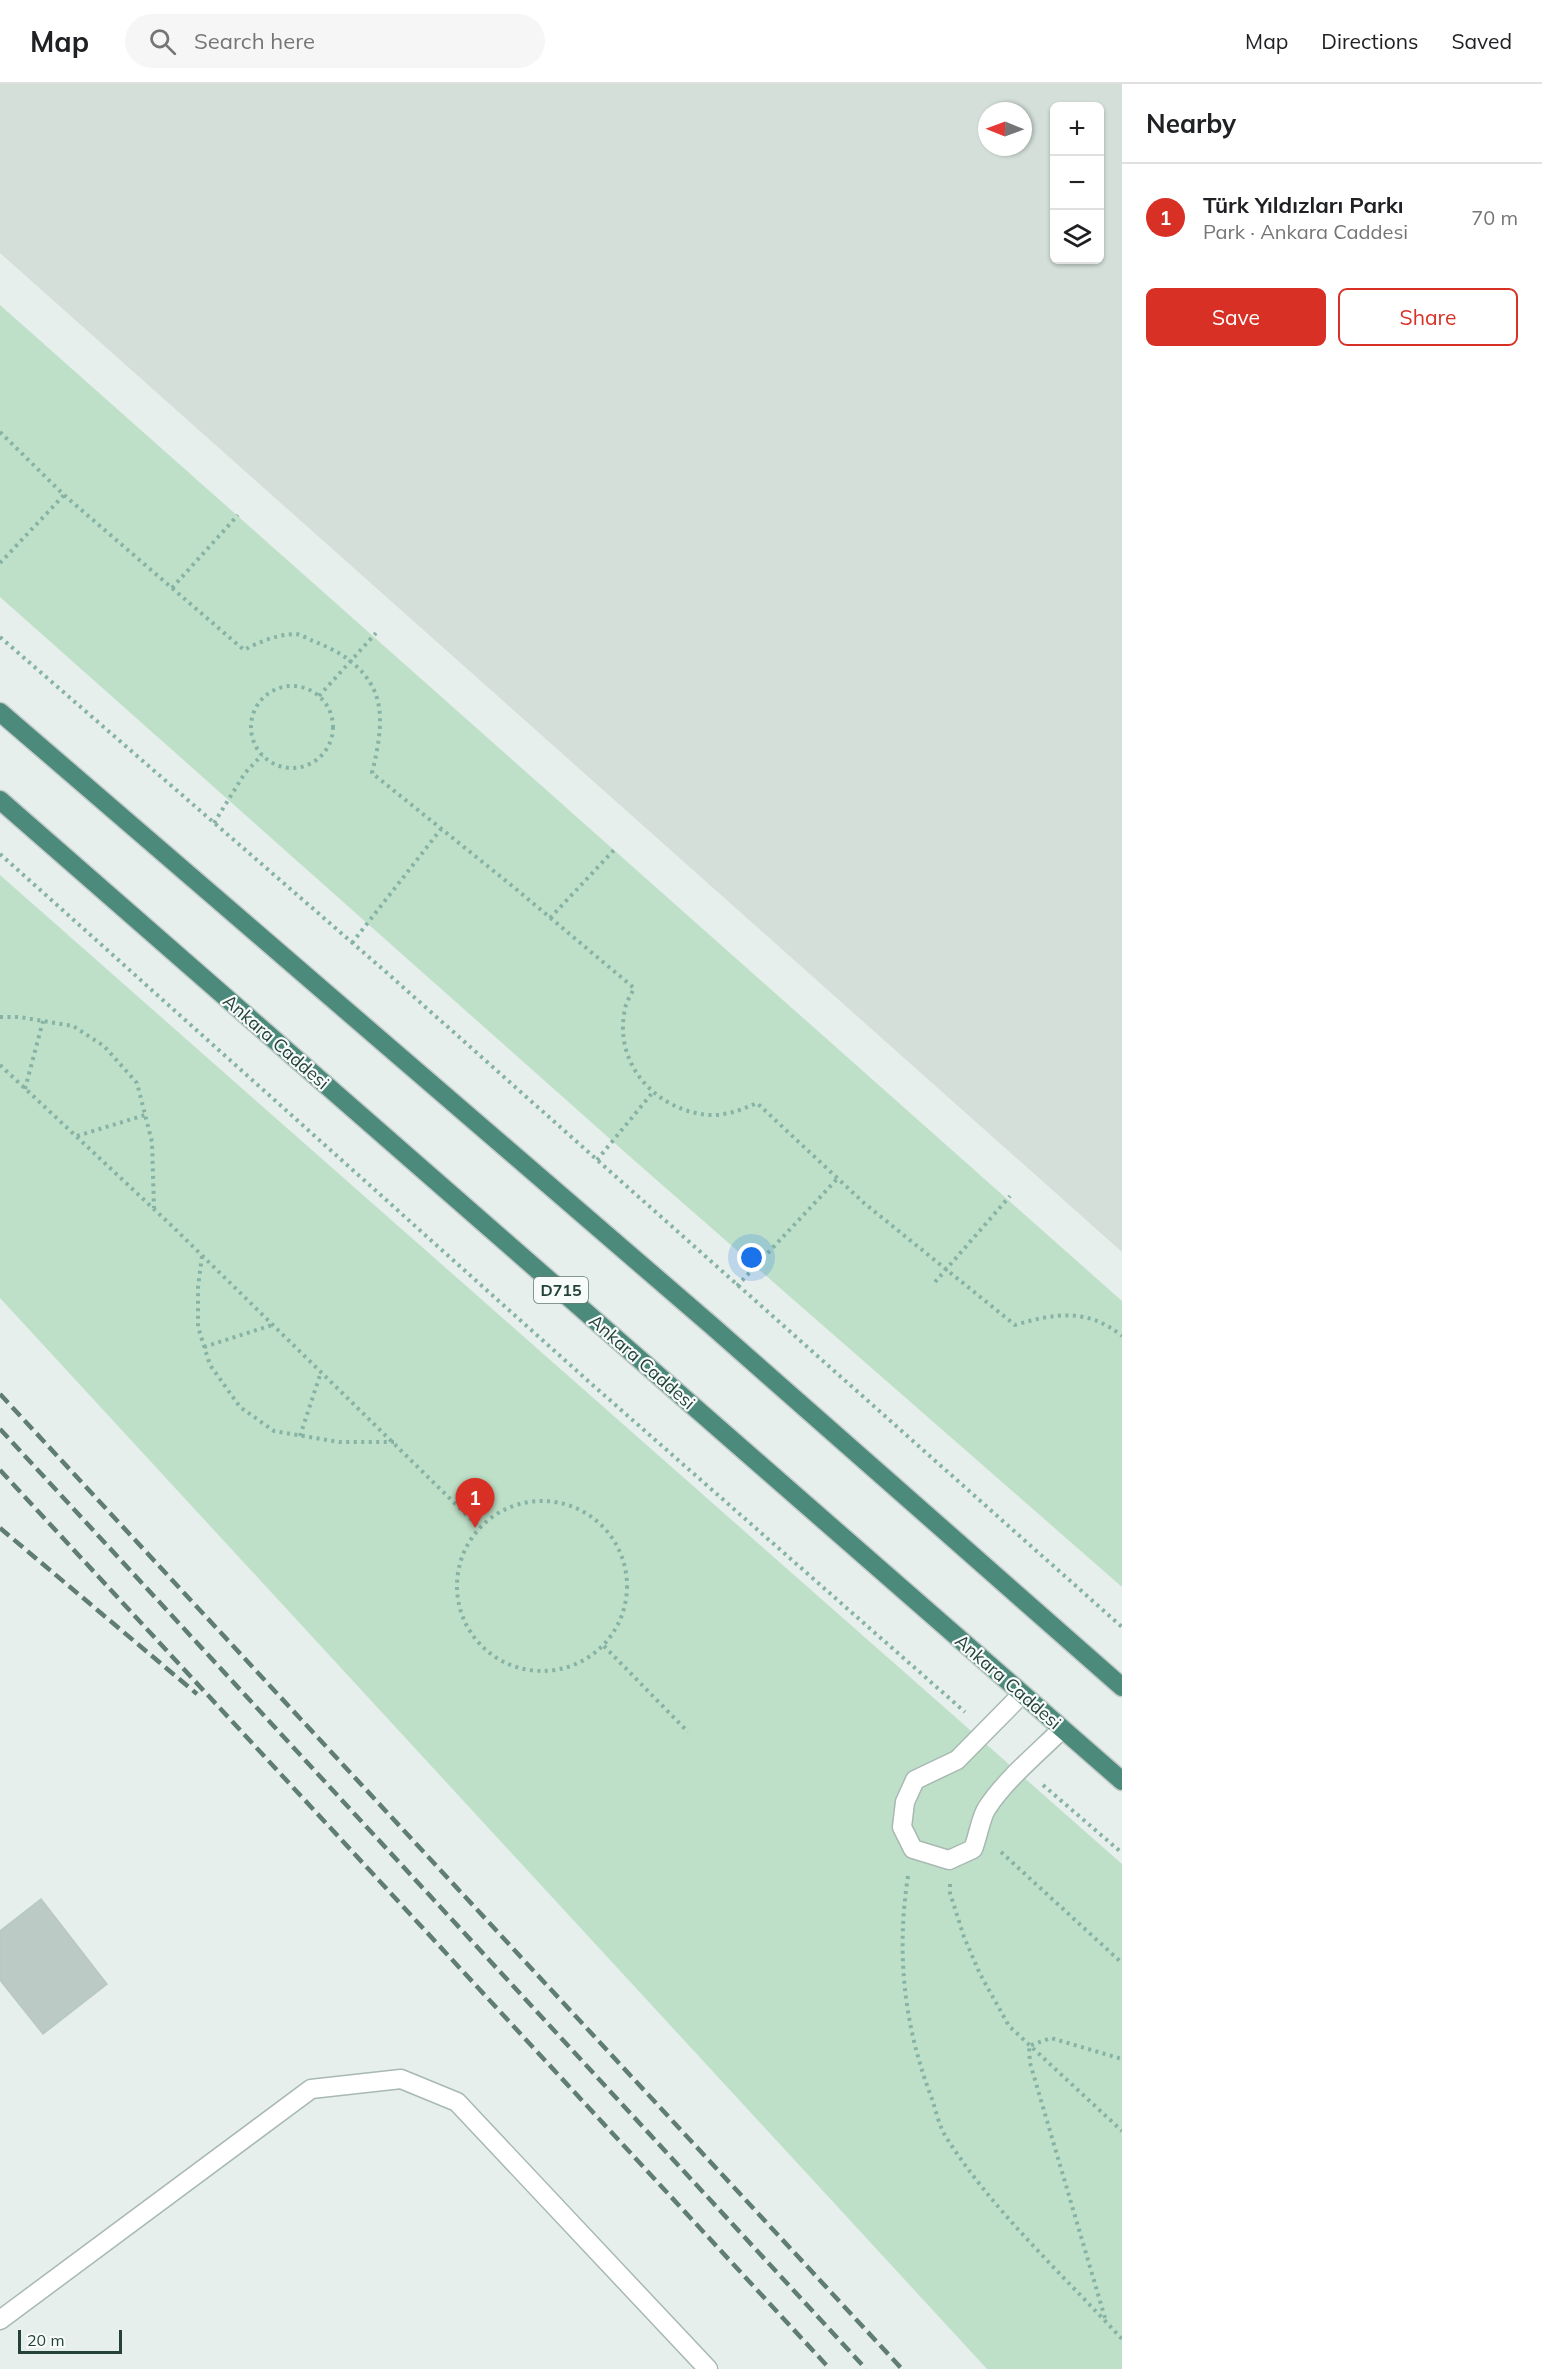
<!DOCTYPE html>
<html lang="en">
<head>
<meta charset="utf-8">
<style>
	:root { --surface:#fff; --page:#f6f6f6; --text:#202124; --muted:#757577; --line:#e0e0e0; --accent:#d93025 }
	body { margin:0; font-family:Mulish,sans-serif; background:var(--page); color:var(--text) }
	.controls { position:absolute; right:18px; top:18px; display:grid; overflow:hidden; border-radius:9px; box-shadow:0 2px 4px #0004 }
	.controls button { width:54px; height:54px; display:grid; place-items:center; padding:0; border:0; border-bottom:2px solid var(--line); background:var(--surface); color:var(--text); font:30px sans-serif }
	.compass { position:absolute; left:978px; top:18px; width:54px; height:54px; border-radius:50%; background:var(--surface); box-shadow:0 2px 4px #0004; rotate:271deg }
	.scale { position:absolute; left:18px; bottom:15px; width:104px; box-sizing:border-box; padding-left:6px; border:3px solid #24423a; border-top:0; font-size:16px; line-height:21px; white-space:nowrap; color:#24423a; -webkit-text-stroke:4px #f7fbf9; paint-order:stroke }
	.you { position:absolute; left:752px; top:1174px; width:21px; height:21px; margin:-15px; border:4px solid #fff; border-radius:50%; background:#1a73e8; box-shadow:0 0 0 9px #1a73e833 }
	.badge { display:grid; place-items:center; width:39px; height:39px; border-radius:50%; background:var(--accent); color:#fff; font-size:20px; font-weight:700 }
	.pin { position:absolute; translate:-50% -50px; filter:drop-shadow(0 2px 3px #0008) }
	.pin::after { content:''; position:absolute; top:32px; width:21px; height:18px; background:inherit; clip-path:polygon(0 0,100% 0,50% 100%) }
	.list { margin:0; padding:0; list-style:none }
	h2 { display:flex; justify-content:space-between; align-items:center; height:78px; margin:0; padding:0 24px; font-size:26px }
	h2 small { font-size:20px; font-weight:400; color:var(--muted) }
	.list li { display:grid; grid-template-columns:39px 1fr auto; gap:18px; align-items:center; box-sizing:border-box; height:108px; padding:0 24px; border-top:2px solid var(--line) }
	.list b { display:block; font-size:22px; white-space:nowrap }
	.list p { margin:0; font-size:20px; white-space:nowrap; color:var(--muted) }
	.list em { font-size:20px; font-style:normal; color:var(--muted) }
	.actions { display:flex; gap:12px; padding:18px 24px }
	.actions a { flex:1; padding:14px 0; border:2px solid var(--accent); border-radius:9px; text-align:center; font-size:21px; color:var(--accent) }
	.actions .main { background:var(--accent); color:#fff }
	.icon { flex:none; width:33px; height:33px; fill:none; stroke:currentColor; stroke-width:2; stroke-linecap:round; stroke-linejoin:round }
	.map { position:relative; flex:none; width:1122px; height:2285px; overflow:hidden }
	header { display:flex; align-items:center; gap:36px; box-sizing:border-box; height:84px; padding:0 30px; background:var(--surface); border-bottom:2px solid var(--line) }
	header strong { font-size:28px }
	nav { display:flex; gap:33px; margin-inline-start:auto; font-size:21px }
	.search { width:420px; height:54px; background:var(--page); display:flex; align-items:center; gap:15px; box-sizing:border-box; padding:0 21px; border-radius:33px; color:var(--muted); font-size:22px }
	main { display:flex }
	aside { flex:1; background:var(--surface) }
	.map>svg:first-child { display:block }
	.built { fill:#d4dfda; fill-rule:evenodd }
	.green { fill:#bfe0c8 }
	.building { fill:#bbcac4; stroke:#b8c9c2; stroke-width:1.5 }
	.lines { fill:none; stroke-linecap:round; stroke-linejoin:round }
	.minor-casing { stroke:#a8b8b2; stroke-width:21 }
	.tertiary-casing { stroke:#a8b8b2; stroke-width:21 }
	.trunk-casing { stroke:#c2cac8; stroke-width:21 }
	.path { stroke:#86b3a5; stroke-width:4; stroke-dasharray:3 4.5; stroke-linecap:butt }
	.minor { stroke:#fff; stroke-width:18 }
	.tertiary { stroke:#fff; stroke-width:18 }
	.trunk { stroke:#4c8a7c; stroke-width:18 }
	.rail { stroke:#5f7d75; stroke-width:4.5; stroke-dasharray:12 6; stroke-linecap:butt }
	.labels { text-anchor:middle; stroke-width:4.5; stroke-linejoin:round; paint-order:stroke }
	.shield { fill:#f7fbf9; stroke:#637a73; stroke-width:1.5 }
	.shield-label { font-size:16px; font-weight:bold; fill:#24423a }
	.street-label { font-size:18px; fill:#24423a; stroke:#f7fbf9 }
</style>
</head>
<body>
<header>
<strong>Map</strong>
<div class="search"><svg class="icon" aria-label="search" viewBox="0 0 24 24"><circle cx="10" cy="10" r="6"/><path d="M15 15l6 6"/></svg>Search here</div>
<nav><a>Map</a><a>Directions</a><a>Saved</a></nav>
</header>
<main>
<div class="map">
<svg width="1122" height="2285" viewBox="0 0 1122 2285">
	<rect width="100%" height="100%" fill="#e6efeb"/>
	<path class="built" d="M 0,0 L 1122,0 L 1122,1168 L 0,169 ZM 1054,22 L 1100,22 L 1100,176 L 1054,176 ZM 987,27 L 1023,27 L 1023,63 L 987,63 Z"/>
	<g class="green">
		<path d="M 0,221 L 1122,1217 L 1122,1503 L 636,1078 L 0,513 Z"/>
		<path d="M 0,791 L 1122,1780 L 1122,2285 L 987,2285 L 0,1214 Z"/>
	</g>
	<path class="building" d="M 41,1815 L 107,1900 L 43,1950 L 0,1896 L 0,1847 Z"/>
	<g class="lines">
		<defs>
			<path id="minor" d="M 1022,1610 L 957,1676 L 915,1696 L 905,1718 L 902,1743 L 913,1765 L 949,1776 L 973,1765 C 978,1753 981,1732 987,1724 C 1006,1695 1037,1670 1062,1645"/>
			<path id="tertiary" d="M 0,2236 L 311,2005 L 401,1995 L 457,2018 L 708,2285"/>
			<g id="trunk">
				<path d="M 0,628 L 711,1241 L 1122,1603"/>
				<path d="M 0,716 L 1122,1697"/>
			</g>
		</defs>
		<use href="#minor" class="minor-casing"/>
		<use href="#tertiary" class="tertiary-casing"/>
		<use href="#trunk" class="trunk-casing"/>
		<g class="path">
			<path d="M 0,348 L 64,411 L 244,566 C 259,558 278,550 296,550 C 302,551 308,555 313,557 C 337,566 361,580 373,604 C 386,629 378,664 372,689 L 516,805 L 634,904 C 631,911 626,918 625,925 C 613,979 655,1026 708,1031 C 725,1032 741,1026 757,1019 L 864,1119 L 1015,1241 C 1055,1229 1088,1224 1122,1252"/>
			<path d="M 0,479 L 64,411"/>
			<path d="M 172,504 L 238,431"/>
			<path d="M 0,553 L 386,888 L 1122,1543"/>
			<circle cx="292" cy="643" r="41"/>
			<path d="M 319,612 L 376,549"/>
			<path d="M 214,739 L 245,689 L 262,671"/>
			<path d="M 0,770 L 587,1296 L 965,1628"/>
			<path d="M 550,834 L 614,766"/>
			<path d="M 352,859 L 441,745"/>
			<path d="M 0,933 L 20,933 L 73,942 L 104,962 L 137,999 L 152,1058 L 154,1124"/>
			<path d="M 0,981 L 172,1142 L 480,1444"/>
			<path d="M 25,1005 L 43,937"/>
			<path d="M 77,1052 L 145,1031"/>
			<path d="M 597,1076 L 653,1008"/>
			<path d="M 202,1172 L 198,1203 L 198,1243 L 210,1281 L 240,1323 L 274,1347 L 339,1358 L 394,1358"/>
			<path d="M 935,1198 L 1010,1112"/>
			<path d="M 737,1202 L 838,1094"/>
			<path d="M 204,1263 L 272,1241"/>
			<path d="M 300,1352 L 321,1288"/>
			<circle cx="542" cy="1502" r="85"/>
			<path d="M 604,1562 L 688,1648"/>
			<path d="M 1043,1701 L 1122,1769"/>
			<path d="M 1001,1768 L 1122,1879"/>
			<path d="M 908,1792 C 896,1870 904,1942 932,2015 C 936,2027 939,2042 946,2053 C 992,2126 1063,2191 1122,2255"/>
			<path d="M 950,1800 L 950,1809 L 964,1853 L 980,1890 L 1009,1942 L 1122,2047"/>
			<path d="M 1105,2234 L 1030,1979 L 1029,1962 L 1051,1954 L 1122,1975"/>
		</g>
		<use href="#minor" class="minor"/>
		<use href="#tertiary" class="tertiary"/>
		<use href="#trunk" class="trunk"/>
		<g class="rail">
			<path d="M 0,1310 L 902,2285"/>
			<path d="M 0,1345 L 866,2285"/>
			<path d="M 0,1386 L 830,2285"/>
			<path d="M 0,1444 L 197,1610"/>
		</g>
	</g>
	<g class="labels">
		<rect class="shield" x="534" y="1193" width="54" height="26" rx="4.5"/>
		<g class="shield-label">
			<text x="561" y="1212">D715</text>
		</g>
		<g class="street-label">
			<text transform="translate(276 958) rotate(41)" y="6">Ankara Caddesi</text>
			<text transform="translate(642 1278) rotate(41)" y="6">Ankara Caddesi</text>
			<text transform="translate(1008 1598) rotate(41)" y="6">Ankara Caddesi</text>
		</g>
	</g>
</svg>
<div class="controls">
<button>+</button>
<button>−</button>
<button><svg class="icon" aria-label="layers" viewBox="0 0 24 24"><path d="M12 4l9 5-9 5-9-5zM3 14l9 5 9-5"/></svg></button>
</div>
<svg class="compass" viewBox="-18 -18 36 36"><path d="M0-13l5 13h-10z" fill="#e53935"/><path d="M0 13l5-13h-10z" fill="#757577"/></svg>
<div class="scale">20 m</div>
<div class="you"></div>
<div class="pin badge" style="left:475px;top:1444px">1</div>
</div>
<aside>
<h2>Nearby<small></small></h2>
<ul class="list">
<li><span class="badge">1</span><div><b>Türk Yıldızları Parkı</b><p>Park · Ankara Caddesi</p></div><em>70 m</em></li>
</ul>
<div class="actions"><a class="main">Save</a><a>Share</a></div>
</aside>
</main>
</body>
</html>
